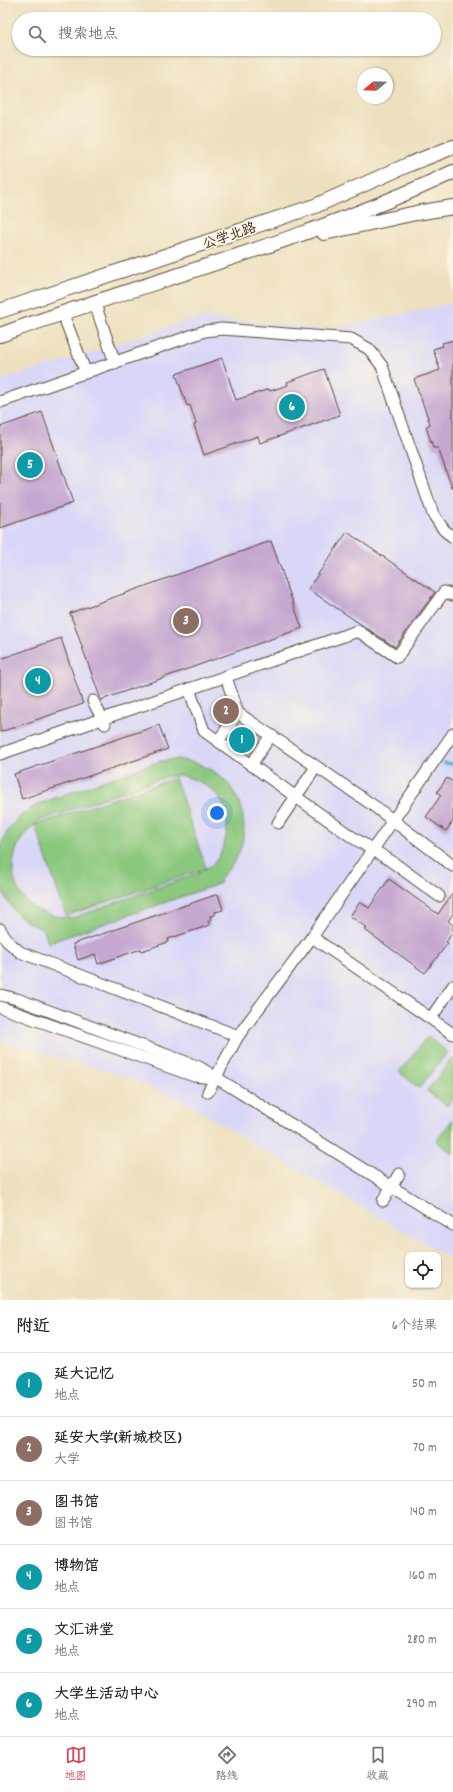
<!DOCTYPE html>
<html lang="zh">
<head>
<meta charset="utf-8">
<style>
	:root { --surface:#fff; --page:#f2f2f2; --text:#202124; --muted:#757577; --line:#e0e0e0; --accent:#d1495b }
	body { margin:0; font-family:Dekko,"LXGW WenKai TC",sans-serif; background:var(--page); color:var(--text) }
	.controls { position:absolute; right:12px; bottom:12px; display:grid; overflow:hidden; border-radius:8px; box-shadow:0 1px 3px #0004 }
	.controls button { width:36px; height:36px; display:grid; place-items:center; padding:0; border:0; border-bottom:1px solid var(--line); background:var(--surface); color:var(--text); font:20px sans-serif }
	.compass { position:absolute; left:357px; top:68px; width:36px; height:36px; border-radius:50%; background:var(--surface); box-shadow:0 1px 3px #0004; rotate:251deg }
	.you { position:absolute; left:217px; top:813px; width:14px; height:14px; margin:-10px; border:3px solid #fff; border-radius:50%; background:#1a73e8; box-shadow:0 0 0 6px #1a73e833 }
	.badge { display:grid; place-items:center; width:26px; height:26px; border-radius:50%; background:var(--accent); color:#fff; font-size:13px; font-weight:700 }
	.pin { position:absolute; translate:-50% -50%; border:2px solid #fff; box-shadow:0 1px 4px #0006 }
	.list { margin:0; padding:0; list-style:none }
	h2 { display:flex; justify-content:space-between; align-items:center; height:52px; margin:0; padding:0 16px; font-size:17px }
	h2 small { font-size:13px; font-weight:400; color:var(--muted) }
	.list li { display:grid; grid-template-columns:26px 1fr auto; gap:12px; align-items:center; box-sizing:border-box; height:64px; padding:0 16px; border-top:1px solid var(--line) }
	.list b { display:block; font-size:15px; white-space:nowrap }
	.list p { margin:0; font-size:13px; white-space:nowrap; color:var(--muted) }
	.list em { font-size:13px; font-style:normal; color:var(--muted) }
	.icon { flex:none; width:22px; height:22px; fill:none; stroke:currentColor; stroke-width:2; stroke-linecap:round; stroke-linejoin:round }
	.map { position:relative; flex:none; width:453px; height:1300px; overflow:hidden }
	.search { position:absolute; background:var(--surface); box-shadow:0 1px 3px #0004; left:12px; right:12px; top:12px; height:44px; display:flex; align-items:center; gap:10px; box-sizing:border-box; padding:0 14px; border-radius:22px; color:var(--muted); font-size:15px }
	.sheet { height:436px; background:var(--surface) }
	nav { display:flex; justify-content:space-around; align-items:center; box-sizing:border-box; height:56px; border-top:1px solid var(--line); background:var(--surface); font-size:11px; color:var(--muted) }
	nav a { display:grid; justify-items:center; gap:2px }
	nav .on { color:var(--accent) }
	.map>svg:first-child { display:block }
	.built { fill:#d9d7f8 }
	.green { fill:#8bc87e; stroke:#63794e; fill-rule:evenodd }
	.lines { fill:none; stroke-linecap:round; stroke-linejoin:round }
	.stream { stroke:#46a6c5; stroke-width:3 }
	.building { fill:#c5a7d0 }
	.minor-casing { stroke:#564536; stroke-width:13 }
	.major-casing { stroke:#564536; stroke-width:16 }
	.minor { stroke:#fff; stroke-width:11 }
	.major { stroke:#fff; stroke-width:14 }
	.labels { text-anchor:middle; stroke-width:3.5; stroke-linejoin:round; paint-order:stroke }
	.street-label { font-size:14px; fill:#3b2a1e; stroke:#fcf5e5 }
</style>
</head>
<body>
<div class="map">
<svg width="453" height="1300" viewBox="0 0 453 1300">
	<rect width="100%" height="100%" fill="#fcf5e5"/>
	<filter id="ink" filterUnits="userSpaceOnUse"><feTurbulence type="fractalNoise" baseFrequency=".025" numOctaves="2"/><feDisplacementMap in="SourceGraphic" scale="8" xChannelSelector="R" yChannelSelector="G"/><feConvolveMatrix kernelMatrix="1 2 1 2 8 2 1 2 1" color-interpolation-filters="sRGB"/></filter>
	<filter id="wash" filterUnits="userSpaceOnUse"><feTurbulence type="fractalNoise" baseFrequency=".012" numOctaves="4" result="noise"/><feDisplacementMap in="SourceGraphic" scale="16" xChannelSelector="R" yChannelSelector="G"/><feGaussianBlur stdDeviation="0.9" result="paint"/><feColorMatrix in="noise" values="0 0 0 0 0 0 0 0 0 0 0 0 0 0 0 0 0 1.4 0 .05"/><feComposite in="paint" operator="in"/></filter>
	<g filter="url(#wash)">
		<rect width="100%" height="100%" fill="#ece0be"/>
		<path class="built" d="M 453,303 L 453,1260 L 285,1163 L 191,1105 L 119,1074 L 0,1041 L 0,380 L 94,352 L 199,317 L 327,330 Z"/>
		<g class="green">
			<path d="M 177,759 C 188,761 199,763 209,769 C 240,784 253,826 237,857 C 233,865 226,872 220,879 L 221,883 L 48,943 L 44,930 L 27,922 L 14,911 L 5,897 L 0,883 L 0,846 L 7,832 L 18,818 L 38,804 L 160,761 ZM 181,775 C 194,779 207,784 216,794 C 233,812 229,846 214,863 C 211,866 205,869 201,872 L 73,918 C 56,917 39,914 27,902 C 2,876 13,837 41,820 L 165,777 Z"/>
			<path d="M 175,778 L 206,868 L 66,916 L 35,825 Z"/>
			<path d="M 428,1036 L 448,1052 L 419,1088 L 399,1072 Z"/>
			<path d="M 453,1058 L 453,1099 L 447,1106 L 427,1091 Z"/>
			<path d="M 453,1119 L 453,1154 L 436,1141 Z"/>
		</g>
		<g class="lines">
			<path class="stream" d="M 444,763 L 453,764"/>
		</g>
		<g id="blocks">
			<g class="building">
				<path d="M 453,340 L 453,488 L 452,488 L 438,448 L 433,448 L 432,444 L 426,427 L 430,424 L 414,379 L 440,370 L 433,349 L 443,346 L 442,343 Z"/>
				<path d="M 222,358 L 236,400 L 269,389 L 270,391 L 288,385 L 287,382 L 324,369 L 340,415 L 260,443 L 258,436 L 204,455 L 194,425 L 196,424 L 190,405 L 187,406 L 176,374 Z"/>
				<path d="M 42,412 L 73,503 L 0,528 L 0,427 Z"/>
				<path d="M 347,532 L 435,592 L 395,647 L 308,589 Z"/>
				<path d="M 271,541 L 302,628 L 101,700 L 70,613 Z"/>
				<path d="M 61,638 L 83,704 L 0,732 L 0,659 Z"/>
				<path d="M 159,725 L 168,749 L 22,799 L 14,774 Z"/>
				<path d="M 447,778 L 453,782 L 453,821 L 446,831 L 426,817 L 441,795 L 437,792 Z"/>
				<path d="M 389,879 L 438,914 L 453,893 L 453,914 L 448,921 L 453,925 L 453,932 L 446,942 L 448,943 L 425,973 L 365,930 L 367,928 L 350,916 L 360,902 L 369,908 Z"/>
				<path d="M 218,894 L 223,910 L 215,912 L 215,915 L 210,916 L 211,920 L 208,921 L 210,925 L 168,939 L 168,942 L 142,951 L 141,949 L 98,964 L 95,954 L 78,960 L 73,944 Z"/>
			</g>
		</g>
	</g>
	<g filter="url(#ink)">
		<use href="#blocks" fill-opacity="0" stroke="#564536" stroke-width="1"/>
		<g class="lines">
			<defs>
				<g id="minor">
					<path d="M 94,301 L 115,363"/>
					<path d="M 62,312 L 86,373"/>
					<path d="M 0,402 L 205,331 L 222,329 L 351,339 L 369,349 L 382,366 L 433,514 L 444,530 L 453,537"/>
					<path d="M 226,677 L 238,713 L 374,806 L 453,866"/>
					<path d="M 189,689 L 204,731 L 352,837 L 391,861 L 439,896"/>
					<path d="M 93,701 L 105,724"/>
					<path d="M 218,741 L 238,713"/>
					<path d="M 0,754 L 358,631 L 397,657 L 444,592 L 453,595"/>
					<path d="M 251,765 L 271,735"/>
					<path d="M 278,823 L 316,767"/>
					<path d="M 0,929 L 6,940 L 20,952 L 238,1036"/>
					<path d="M 312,937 L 453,1034"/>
					<path d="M 0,995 L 17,999 L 199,1067 L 453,1225"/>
					<path d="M 0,1007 L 194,1076 L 213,1078"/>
					<path d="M 431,1018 L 453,986"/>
					<path d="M 208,1092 L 238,1036 L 312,937 L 453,734"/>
					<path d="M 383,1201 L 399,1174"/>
				</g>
				<g id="major">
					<path d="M 324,233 L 416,213 L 453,207"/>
					<path d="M 0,311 L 315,206 L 410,164 L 453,147"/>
					<path d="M 0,335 C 151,280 308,241 453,172"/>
				</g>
			</defs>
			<use href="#minor" class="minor-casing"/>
			<use href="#major" class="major-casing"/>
			<use href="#minor" class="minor"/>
			<use href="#major" class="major"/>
		</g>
	</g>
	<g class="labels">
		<g class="street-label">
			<text transform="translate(229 235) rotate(-19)" y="5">公学北路</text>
		</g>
	</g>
</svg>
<div class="controls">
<button><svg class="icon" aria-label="locate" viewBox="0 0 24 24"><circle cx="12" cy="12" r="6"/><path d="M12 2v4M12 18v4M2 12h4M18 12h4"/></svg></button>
</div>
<svg class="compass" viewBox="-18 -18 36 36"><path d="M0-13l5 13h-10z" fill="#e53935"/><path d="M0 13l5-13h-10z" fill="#757577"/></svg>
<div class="you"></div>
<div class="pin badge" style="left:242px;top:740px;background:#0f9aa8">1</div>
<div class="pin badge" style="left:226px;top:711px;background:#8d6e63">2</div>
<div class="pin badge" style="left:186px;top:621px;background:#8d6e63">3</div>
<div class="pin badge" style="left:38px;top:681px;background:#0f9aa8">4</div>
<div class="pin badge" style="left:30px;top:465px;background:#0f9aa8">5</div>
<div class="pin badge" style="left:292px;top:407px;background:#0f9aa8">6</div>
<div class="search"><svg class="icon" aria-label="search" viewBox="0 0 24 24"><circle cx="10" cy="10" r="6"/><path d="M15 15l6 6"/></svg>搜索地点</div>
</div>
<section class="sheet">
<h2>附近<small>6个结果</small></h2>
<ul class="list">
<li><span class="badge" style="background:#0f9aa8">1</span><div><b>延大记忆</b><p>地点</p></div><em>50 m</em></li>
<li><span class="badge" style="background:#8d6e63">2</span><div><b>延安大学(新城校区)</b><p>大学</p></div><em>70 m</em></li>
<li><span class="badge" style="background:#8d6e63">3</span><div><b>图书馆</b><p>图书馆</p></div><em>140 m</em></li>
<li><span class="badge" style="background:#0f9aa8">4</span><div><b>博物馆</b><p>地点</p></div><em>160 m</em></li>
<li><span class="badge" style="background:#0f9aa8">5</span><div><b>文汇讲堂</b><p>地点</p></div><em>280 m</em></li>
<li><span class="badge" style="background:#0f9aa8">6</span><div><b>大学生活动中心</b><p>地点</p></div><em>290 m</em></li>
</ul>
</section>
<nav>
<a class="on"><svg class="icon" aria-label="map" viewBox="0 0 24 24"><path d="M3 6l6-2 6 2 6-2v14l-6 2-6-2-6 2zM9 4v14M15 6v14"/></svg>地图</a>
<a><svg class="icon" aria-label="directions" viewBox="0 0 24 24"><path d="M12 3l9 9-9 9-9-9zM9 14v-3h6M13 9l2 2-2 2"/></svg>路线</a>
<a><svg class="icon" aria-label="saved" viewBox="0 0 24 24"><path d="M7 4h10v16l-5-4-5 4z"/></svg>收藏</a>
</nav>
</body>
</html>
